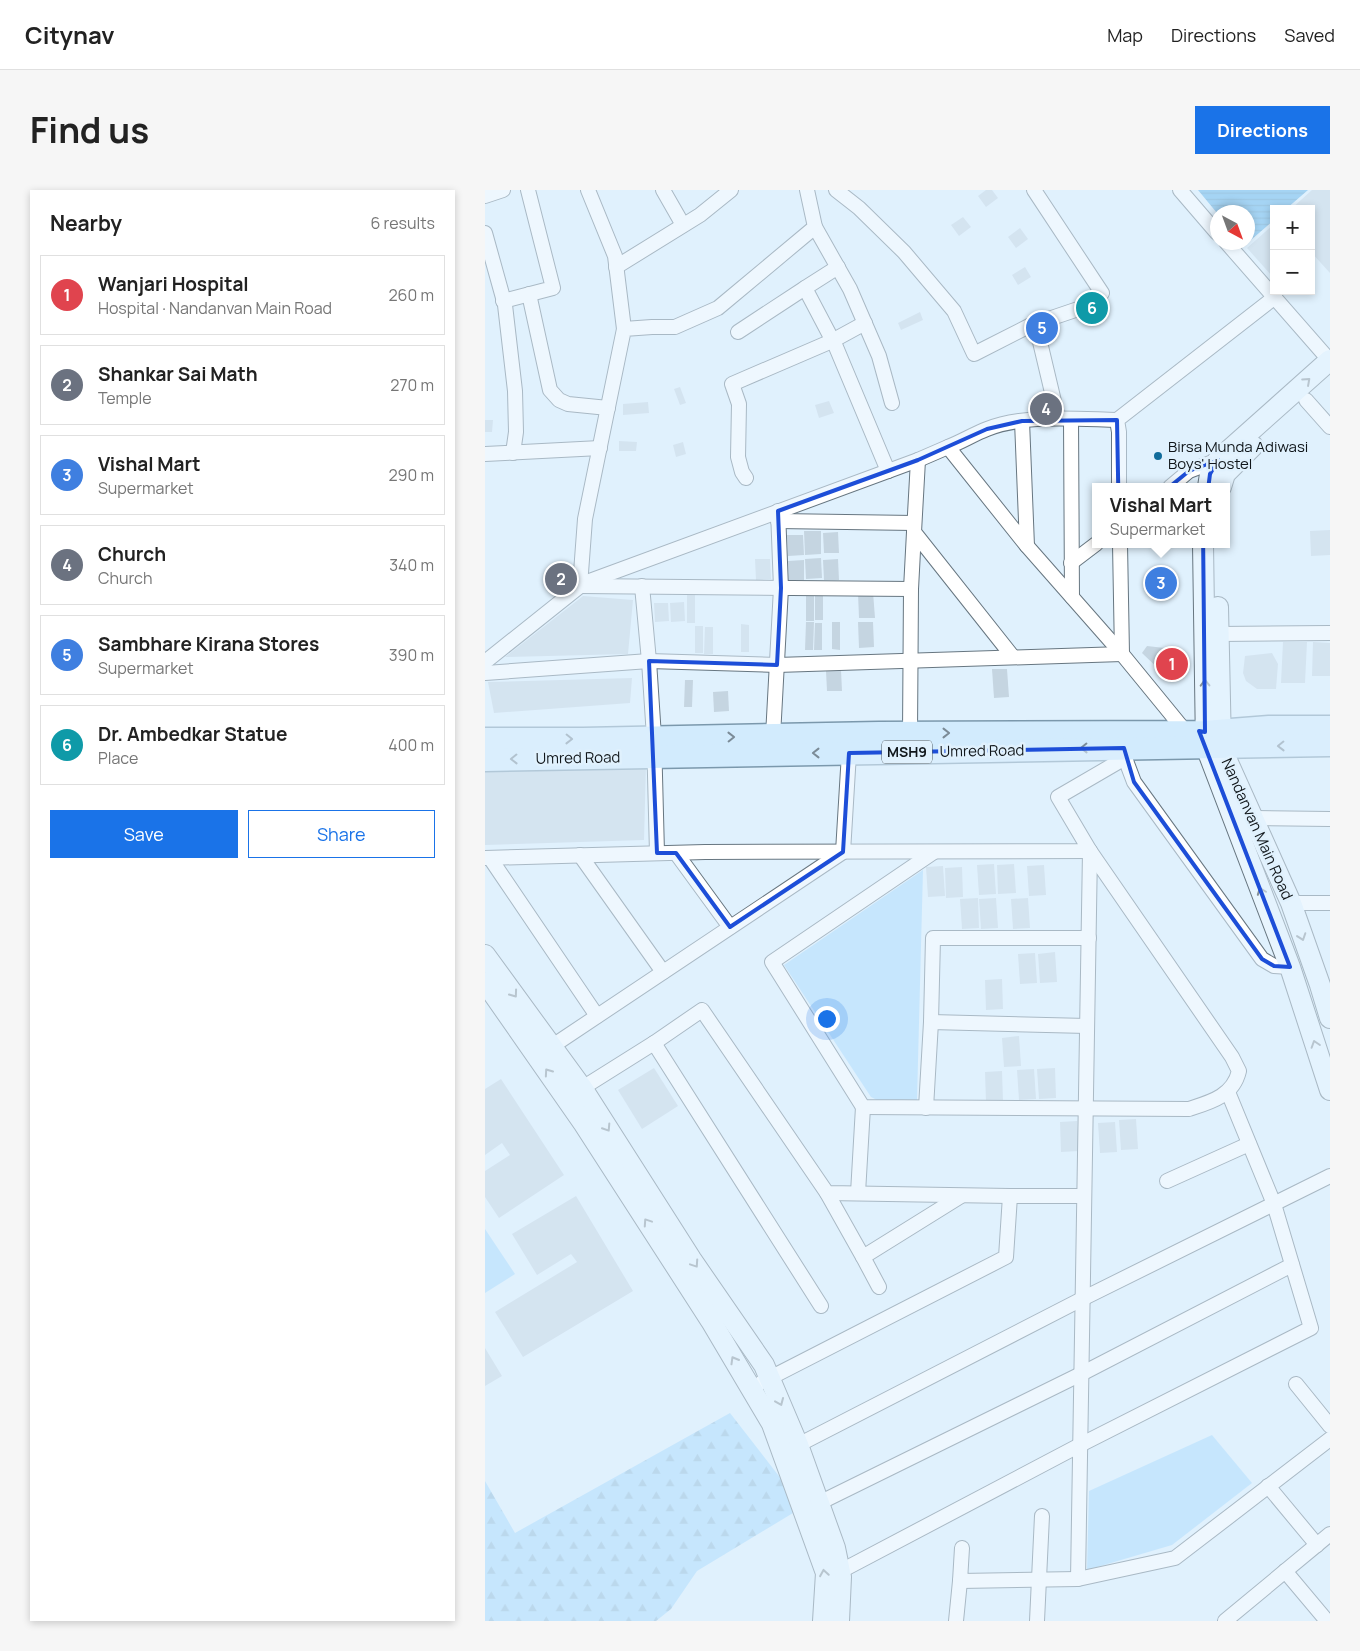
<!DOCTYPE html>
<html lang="en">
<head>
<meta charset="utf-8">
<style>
	:root { --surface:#fff; --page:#f6f6f6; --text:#222; --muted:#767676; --line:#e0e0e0; --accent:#1a73e8 }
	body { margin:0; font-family:Manrope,sans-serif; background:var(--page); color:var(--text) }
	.controls { position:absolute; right:15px; top:15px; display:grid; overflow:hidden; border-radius:0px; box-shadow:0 2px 8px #0003 }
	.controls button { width:45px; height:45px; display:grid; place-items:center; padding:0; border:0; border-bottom:1px solid var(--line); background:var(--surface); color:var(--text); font:25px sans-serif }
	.compass { position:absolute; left:725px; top:15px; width:45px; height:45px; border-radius:50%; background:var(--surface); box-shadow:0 2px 8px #0003; rotate:139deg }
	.you { position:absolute; left:341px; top:828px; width:18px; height:18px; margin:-12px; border:4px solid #fff; border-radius:50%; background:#1a73e8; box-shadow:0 0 0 8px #1a73e833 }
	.badge { display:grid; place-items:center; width:32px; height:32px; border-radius:50%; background:var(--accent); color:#fff; font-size:16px; font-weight:700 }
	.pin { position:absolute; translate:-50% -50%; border:2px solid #fff; box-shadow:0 1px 5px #0006 }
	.popup { position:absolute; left:607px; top:293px; width:138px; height:65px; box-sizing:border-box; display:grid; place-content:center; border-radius:0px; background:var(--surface); filter:drop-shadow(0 1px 4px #0005); font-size:16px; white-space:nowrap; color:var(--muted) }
	.popup b { font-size:19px; color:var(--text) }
	.popup::after { content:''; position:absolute; left:50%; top:100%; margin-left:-10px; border:10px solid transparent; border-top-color:var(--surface) }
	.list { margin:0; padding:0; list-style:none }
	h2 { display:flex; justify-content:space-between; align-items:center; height:65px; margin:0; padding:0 20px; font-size:21px }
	h2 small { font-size:16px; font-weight:400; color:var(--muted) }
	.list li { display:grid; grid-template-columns:32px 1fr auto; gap:15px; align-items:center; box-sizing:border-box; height:80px; margin:0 10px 10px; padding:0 10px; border:1px solid var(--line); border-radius:0px }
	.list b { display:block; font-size:19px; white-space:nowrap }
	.list p { margin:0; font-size:16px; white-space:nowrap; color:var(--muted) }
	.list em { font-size:16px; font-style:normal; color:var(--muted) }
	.actions { display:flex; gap:10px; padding:15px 20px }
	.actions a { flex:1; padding:11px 0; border:1px solid var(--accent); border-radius:0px; text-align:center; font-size:18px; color:var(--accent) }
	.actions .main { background:var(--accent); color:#fff }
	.map { position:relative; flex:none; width:845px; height:1431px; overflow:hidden; border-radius:0px }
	header { display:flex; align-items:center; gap:30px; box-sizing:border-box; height:70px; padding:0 25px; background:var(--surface); border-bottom:1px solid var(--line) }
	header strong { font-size:24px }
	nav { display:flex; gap:28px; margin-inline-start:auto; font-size:18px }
	.intro { display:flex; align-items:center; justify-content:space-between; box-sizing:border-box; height:120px; padding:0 30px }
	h1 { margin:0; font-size:35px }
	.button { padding:12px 22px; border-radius:0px; background:var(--accent); color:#fff; font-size:18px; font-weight:700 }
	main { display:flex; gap:30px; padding:0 30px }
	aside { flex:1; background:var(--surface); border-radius:0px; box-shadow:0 2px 8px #0003 }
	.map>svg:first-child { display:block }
	.forest { fill:url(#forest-firs) }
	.park { fill:#a7dafd }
	.water { fill:url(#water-rules) }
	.building { fill:#c5d5e1 }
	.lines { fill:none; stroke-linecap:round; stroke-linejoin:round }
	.street-casing { stroke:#677680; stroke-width:16 }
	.secondary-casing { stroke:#677680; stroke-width:22 }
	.primary-casing { stroke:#7b98ac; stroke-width:25 }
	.street { stroke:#fff; stroke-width:14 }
	.secondary { stroke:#e8f5fe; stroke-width:20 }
	.primary { stroke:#d2ebfd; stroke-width:22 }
	.oneway { stroke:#879197 }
	.oneway2 { stroke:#7b8b97 }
	.marked { fill:none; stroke:#1d4ed8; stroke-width:4; stroke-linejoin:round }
	.poi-dot { fill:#116c9b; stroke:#e0f1fd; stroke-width:2 }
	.labels { text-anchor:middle; stroke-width:5; stroke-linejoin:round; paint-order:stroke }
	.shield { fill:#e0f1fd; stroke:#4e585e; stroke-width:1 }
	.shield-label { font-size:14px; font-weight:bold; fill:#10161a }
	.poi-label { font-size:15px; fill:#10161a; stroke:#e0f1fd; text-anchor:start }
	.street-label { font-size:15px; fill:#10161a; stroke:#e0f1fd }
</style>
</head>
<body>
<header>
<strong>Citynav</strong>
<nav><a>Map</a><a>Directions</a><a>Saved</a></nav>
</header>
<div class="intro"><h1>Find us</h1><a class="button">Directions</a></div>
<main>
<aside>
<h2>Nearby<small>6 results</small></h2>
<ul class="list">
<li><span class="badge" style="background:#e0444e">1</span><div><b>Wanjari Hospital</b><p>Hospital · Nandanvan Main Road</p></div><em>260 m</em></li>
<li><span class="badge" style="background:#6b7280">2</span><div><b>Shankar Sai Math</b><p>Temple</p></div><em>270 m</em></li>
<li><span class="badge" style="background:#3f7fe0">3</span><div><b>Vishal Mart</b><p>Supermarket</p></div><em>290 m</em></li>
<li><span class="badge" style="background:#6b7280">4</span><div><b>Church</b><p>Church</p></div><em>340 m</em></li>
<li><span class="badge" style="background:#3f7fe0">5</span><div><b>Sambhare Kirana Stores</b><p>Supermarket</p></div><em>390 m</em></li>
<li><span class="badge" style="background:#0f9aa8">6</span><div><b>Dr. Ambedkar Statue</b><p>Place</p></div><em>400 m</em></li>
</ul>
<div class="actions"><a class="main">Save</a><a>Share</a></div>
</aside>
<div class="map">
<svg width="845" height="1431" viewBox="0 0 845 1431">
	<defs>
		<pattern id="forest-firs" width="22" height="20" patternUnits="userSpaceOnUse" patternTransform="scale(1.25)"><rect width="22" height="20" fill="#a7dafd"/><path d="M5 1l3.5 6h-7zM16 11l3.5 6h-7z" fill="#8fbad8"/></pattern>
		<pattern id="water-rules" width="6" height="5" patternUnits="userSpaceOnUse" patternTransform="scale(1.25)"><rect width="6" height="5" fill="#5db2e8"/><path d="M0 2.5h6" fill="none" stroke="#5098c6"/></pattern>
	</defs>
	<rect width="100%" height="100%" fill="#e0f1fd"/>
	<path class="forest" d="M 245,1223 L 318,1317 L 212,1381 L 186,1419 L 171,1431 L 0,1431 L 0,1291 L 30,1343 Z"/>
	<g class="park">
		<path d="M 438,680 L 432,910 L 392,910 L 386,907 L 299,775 Z"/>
		<path d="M 0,1039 L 30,1084 L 0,1103 Z"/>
		<path d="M 727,1245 L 767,1293 L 687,1355 L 602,1380 L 604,1301 Z"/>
	</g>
	<path class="water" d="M 713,0 L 823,0 L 801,19 L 789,19 L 789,30 L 759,56 L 756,53 L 762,52 L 762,22 L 732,23 Z"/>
	<g class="building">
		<path d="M 501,0 L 507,0 L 513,8 L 501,17 L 493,6 Z"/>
		<path d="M 827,0 L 845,0 L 845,83 L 826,62 L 826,19 L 806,19 Z"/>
		<path d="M 478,27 L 486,37 L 474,46 L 466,35 Z"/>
		<path d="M 789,34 L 789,85 L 787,86 L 762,58 Z"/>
		<path d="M 535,38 L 543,49 L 531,58 L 523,47 Z"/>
		<path d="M 540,77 L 546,87 L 533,95 L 527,85 Z"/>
		<path d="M 435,122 L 438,130 L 416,140 L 413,133 Z"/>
		<path d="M 195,197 L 201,213 L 195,215 L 189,199 Z"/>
		<path d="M 344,211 L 349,223 L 334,228 L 330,215 Z"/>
		<path d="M 163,212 L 164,223 L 138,225 L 138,214 Z"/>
		<path d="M 0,230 L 8,230 L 7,242 L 0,242 Z"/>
		<path d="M 134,251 L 152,252 L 151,261 L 134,261 Z"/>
		<path d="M 198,252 L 201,264 L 191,267 L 188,255 Z"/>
		<path d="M 845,340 L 845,365 L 826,366 L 825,341 Z"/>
		<path d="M 319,341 L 336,341 L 336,364 L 320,365 Z"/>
		<path d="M 353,342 L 354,363 L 339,363 L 338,343 Z"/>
		<path d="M 302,345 L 318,345 L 319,365 L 303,366 Z"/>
		<path d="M 336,368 L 337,388 L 321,389 L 320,369 Z"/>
		<path d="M 270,369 L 285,369 L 286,389 L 271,390 Z"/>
		<path d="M 353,369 L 354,390 L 339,390 L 338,370 Z"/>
		<path d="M 319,370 L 319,390 L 304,391 L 303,371 Z"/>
		<path d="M 388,402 L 390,428 L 374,428 L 373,403 Z"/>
		<rect x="330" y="403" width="8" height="27"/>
		<rect x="321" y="404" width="8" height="27"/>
		<rect x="202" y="405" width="8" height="28"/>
		<path d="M 98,406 L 148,410 L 143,464 L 20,467 Z"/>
		<path d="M 199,412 L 200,431 L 186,432 L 185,413 Z"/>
		<path d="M 169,413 L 183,413 L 184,431 L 170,432 Z"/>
		<path d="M 321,432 L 329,432 L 328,460 L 320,460 Z"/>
		<path d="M 347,432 L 355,432 L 355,460 L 347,459 Z"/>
		<path d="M 373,432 L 388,432 L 389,457 L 374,458 Z"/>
		<path d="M 330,433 L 337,433 L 337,460 L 329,460 Z"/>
		<path d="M 256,434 L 264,435 L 264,462 L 256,462 Z"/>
		<rect x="210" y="436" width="8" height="27"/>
		<path d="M 220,437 L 228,437 L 228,464 L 219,464 Z"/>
		<path d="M 798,452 L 822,452 L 820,493 L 796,493 Z"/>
		<path d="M 828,452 L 845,453 L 845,486 L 827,486 Z"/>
		<path d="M 662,456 L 697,460 L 695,485 L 680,485 L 657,463 Z"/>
		<path d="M 787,463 L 793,474 L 791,499 L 772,499 L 761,491 L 758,483 L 760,466 Z"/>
		<path d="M 507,479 L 522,479 L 524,507 L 509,508 Z"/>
		<path d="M 356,480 L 357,501 L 342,501 L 341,481 Z"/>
		<path d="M 147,488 L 145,513 L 9,523 L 3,492 Z"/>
		<path d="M 200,490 L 208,490 L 207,517 L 199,517 Z"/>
		<path d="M 243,501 L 244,521 L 229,522 L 228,502 Z"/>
		<path d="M 161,575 L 159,650 L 0,655 L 0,580 Z"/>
		<path d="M 509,674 L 511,704 L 494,705 L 492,675 Z"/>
		<path d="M 529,674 L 531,703 L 513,704 L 512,675 Z"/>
		<path d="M 559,675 L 561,705 L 544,706 L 542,676 Z"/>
		<path d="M 458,676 L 460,706 L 443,707 L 441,677 Z"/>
		<path d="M 477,677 L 478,707 L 461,708 L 460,678 Z"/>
		<path d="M 493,708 L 494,738 L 477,739 L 475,709 Z"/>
		<path d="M 511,708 L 513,738 L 496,739 L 494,709 Z"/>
		<path d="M 543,708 L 545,738 L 528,739 L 526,709 Z"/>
		<path d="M 570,762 L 572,792 L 555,793 L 553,764 Z"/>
		<path d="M 550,763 L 552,793 L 535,794 L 533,764 Z"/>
		<path d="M 517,789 L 518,819 L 501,820 L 500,790 Z"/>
		<path d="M 534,846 L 536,876 L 519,877 L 517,848 Z"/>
		<path d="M 169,878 L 193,916 L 157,939 L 133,900 Z"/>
		<path d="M 570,878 L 571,908 L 554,909 L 552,879 Z"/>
		<path d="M 549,879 L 551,909 L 534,910 L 532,880 Z"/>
		<path d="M 517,881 L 518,911 L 501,912 L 500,882 Z"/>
		<path d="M 16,889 L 79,985 L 14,1028 L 0,1007 L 0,981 L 25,965 L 17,953 L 0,965 L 0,899 Z"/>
		<path d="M 651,929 L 653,959 L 636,960 L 634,930 Z"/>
		<path d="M 592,931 L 594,961 L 576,962 L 575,932 Z"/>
		<path d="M 630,932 L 632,962 L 615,963 L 613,933 Z"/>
		<path d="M 91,1006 L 148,1101 L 38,1167 L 10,1122 L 92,1072 L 86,1064 L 52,1085 L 27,1044 Z"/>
		<path d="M 0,1158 L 17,1186 L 0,1196 Z"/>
	</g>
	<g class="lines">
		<defs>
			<g id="street">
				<path d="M 103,0 L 130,66 L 139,139"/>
				<path d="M 178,0 L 198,35"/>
				<path d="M 322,0 L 330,37 L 233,118 L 190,137 L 167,137 L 139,139 L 100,329 L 95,396 L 426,399 L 429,342"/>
				<path d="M 351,0 L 374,18 L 419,62 L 469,121 L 489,164 L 546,135"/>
				<path d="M 549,0 L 617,103 L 599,117 L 546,135 L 555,152 L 573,228"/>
				<path d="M 695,0 L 732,43"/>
				<path d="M 0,6 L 18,0"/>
				<path d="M 330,37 L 365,99 L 394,166 L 407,213"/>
				<path d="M 0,43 L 20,115 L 30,201 L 31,242 L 28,263"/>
				<path d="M 741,52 L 845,171"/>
				<path d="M 131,77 L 215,25 L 246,0"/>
				<path d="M 353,77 L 320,98 L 351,157 L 403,281"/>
				<path d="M 44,104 L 65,200 L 74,210 L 83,214 L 123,218"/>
				<path d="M 18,111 L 68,98 L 43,0"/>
				<path d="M 253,142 L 320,98"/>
				<path d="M 821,210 L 845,237"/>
				<path d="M 586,229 L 587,407"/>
				<path d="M 463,257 C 476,252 489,244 502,239 C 539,224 592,229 632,230"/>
				<path d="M 0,264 L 115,258"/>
				<path d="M 433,270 L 429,342 L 528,467"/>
				<path d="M 261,288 L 257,282 L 253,267 L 254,214 L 247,194 L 347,151 L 380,133"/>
				<path d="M 634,297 L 634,242 L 632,230 L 790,107"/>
				<path d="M 685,297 L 704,281 L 733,270"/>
				<path d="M 293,331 L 429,333"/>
				<path d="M 542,356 L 637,464 L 700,541 L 700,546"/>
				<path d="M 586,373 L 611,354"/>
				<path d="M 157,396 L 164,471 L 169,547 L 172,663"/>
				<path d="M 733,444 L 845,443"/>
				<path d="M 0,472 L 99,393 L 433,270 L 463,257 L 542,356 L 537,231"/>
				<path d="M 0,483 L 164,471 L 292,475 L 637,464 L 635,354"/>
				<path d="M 425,543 L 426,399"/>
				<path d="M 288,546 L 296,398 L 293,321"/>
				<path d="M 639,558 L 640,568 L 649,592 L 777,769 L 789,776 L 805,777"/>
				<path d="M 769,628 L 845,629"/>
				<path d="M 605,661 L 593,1389 L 690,1368 L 845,1249"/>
				<path d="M 449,662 L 287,772 L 378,917 L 704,919 C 726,912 748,906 754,881 L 747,867 L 605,661"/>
				<path d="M 191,663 L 245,737"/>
				<path d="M 95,665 L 178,782"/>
				<path d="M 0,668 L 220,662 L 605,661 L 573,607 L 640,568"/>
				<path d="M 5,668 L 112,826"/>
				<path d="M 806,713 L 845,713"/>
				<path d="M 446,832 L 448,748 L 604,748"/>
				<path d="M 169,853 L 336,1116"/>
				<path d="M 66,857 L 358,662 L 364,563"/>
				<path d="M 91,902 L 169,853 L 217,820 L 342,1003 L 525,1006"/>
				<path d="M 441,918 L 446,832 L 602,836"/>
				<path d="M 682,991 L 764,954"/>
				<path d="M 342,1003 L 378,1067 L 476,1006"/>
				<path d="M 373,1003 L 378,917"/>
				<path d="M 378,1067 L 394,1097"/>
				<path d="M 277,1192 L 521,1067 L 525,1006 L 599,1006"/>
				<path d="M 811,1194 L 845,1236"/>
				<path d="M 313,1255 L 597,1109 L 845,986"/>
				<path d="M 783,1296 L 832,1355"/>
				<path d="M 334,1313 L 596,1184 L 807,1075"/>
				<path d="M 477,1358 L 475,1391 L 593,1389"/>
				<path d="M 800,1381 L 842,1431"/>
				<path d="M 354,1382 L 595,1255 L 826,1138 L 789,1014 L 743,902"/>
				<path d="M 471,1431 L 475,1391"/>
				<path d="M 552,1431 L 557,1326"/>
				<path d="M 740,1431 L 845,1344"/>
			</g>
			<g id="secondary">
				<path d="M 723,297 L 725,284 L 733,270 L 845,170"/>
				<path d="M 736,297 L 740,284 L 768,256"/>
				<path d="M 718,354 L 721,557 L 805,777 L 845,900"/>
				<path d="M 733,417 L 736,557 L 806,713 L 835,795 L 845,828"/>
				<path d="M 0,765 L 97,898 L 206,1069 L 279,1175 L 313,1255 L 350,1358 L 356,1387 L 354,1431"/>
				<path d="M 0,792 L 99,934 L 226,1131 L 287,1234 L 341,1383 L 338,1431"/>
			</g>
			<g id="primary">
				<path d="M 0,549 L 98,549 L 394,543 L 720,542 L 784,537 L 845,537"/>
				<path d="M 0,570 L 845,555"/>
			</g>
		</defs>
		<use href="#street" class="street-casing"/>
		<use href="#secondary" class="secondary-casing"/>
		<use href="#primary" class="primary-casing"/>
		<use href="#street" class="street"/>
		<use href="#secondary" class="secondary"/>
		<use href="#primary" class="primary"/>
	</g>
	<defs><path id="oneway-chevron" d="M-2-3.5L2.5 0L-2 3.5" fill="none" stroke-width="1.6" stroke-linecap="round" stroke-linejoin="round" transform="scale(1.25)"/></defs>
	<g class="oneway">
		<use href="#oneway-chevron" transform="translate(822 191) rotate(-42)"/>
		<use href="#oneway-chevron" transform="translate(720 493) rotate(-91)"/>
		<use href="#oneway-chevron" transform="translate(776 701) rotate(-111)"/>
		<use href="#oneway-chevron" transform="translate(817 747) rotate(71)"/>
		<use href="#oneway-chevron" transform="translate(29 804) rotate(54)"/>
		<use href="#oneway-chevron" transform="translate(830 854) rotate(-108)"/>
		<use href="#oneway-chevron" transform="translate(63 882) rotate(-125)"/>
		<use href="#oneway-chevron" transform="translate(122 938) rotate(57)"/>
		<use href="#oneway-chevron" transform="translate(162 1032) rotate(-124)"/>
		<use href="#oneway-chevron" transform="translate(210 1074) rotate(56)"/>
		<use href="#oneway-chevron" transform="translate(249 1170) rotate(-120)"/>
		<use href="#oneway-chevron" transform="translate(295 1212) rotate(67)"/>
		<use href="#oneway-chevron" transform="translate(339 1383) rotate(-99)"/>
	</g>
	<g class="oneway2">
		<use href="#oneway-chevron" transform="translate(461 543)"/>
		<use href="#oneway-chevron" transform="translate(246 547) rotate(-1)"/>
		<use href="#oneway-chevron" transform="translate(84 549) rotate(1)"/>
		<use href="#oneway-chevron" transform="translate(796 556) rotate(179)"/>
		<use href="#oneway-chevron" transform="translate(599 558) rotate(179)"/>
		<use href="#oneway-chevron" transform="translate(331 563) rotate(180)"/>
		<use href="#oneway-chevron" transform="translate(29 569) rotate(179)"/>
	</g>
	<path d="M0 0H845V1431H0ZM 632,230 L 634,338 L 704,281 L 733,270 L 725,284 L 718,339 L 720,542 L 714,541 L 805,777 L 789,776 L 777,769 L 649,592 L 639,558 L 364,563 L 358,662 L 245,737 L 191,663 L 172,663 L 164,471 L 292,475 L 296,398 L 293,321 L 433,270 L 502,239 L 537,231 Z" fill="#e0f1fd" fill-opacity=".55" fill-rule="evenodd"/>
	<path class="marked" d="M 632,230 L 634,338 L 704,281 L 733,270 L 725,284 L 718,339 L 720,542 L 714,541 L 805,777 L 789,776 L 777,769 L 649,592 L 639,558 L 364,563 L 358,662 L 245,737 L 191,663 L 172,663 L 164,471 L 292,475 L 296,398 L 293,321 L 433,270 L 502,239 L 537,231 Z"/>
	<circle class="poi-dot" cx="673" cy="266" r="5"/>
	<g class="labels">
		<rect class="shield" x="397" y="550.5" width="50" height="23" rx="4"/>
		<g class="shield-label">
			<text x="422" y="567">MSH9</text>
		</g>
		<g class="poi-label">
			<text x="683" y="262">Birsa Munda Adiwasi<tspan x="683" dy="17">Boys' Hostel</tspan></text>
		</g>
		<g class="street-label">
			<text transform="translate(497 561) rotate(-1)" y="5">Umred Road</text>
			<text transform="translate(93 568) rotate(-1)" y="5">Umred Road</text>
			<text transform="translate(772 639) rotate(66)" y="5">Nandanvan Main Road</text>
		</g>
	</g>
</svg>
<div class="controls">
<button>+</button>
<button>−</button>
</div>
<svg class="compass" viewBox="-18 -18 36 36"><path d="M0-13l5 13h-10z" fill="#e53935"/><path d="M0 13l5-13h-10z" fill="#767676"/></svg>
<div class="you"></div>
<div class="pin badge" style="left:687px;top:474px;background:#e0444e">1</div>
<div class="pin badge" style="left:76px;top:389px;background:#6b7280">2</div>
<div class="pin badge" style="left:676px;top:393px;background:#3f7fe0">3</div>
<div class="popup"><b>Vishal Mart</b>Supermarket</div>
<div class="pin badge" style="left:561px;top:219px;background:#6b7280">4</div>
<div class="pin badge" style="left:557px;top:138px;background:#3f7fe0">5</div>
<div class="pin badge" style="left:607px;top:118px;background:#0f9aa8">6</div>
</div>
</main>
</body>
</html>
